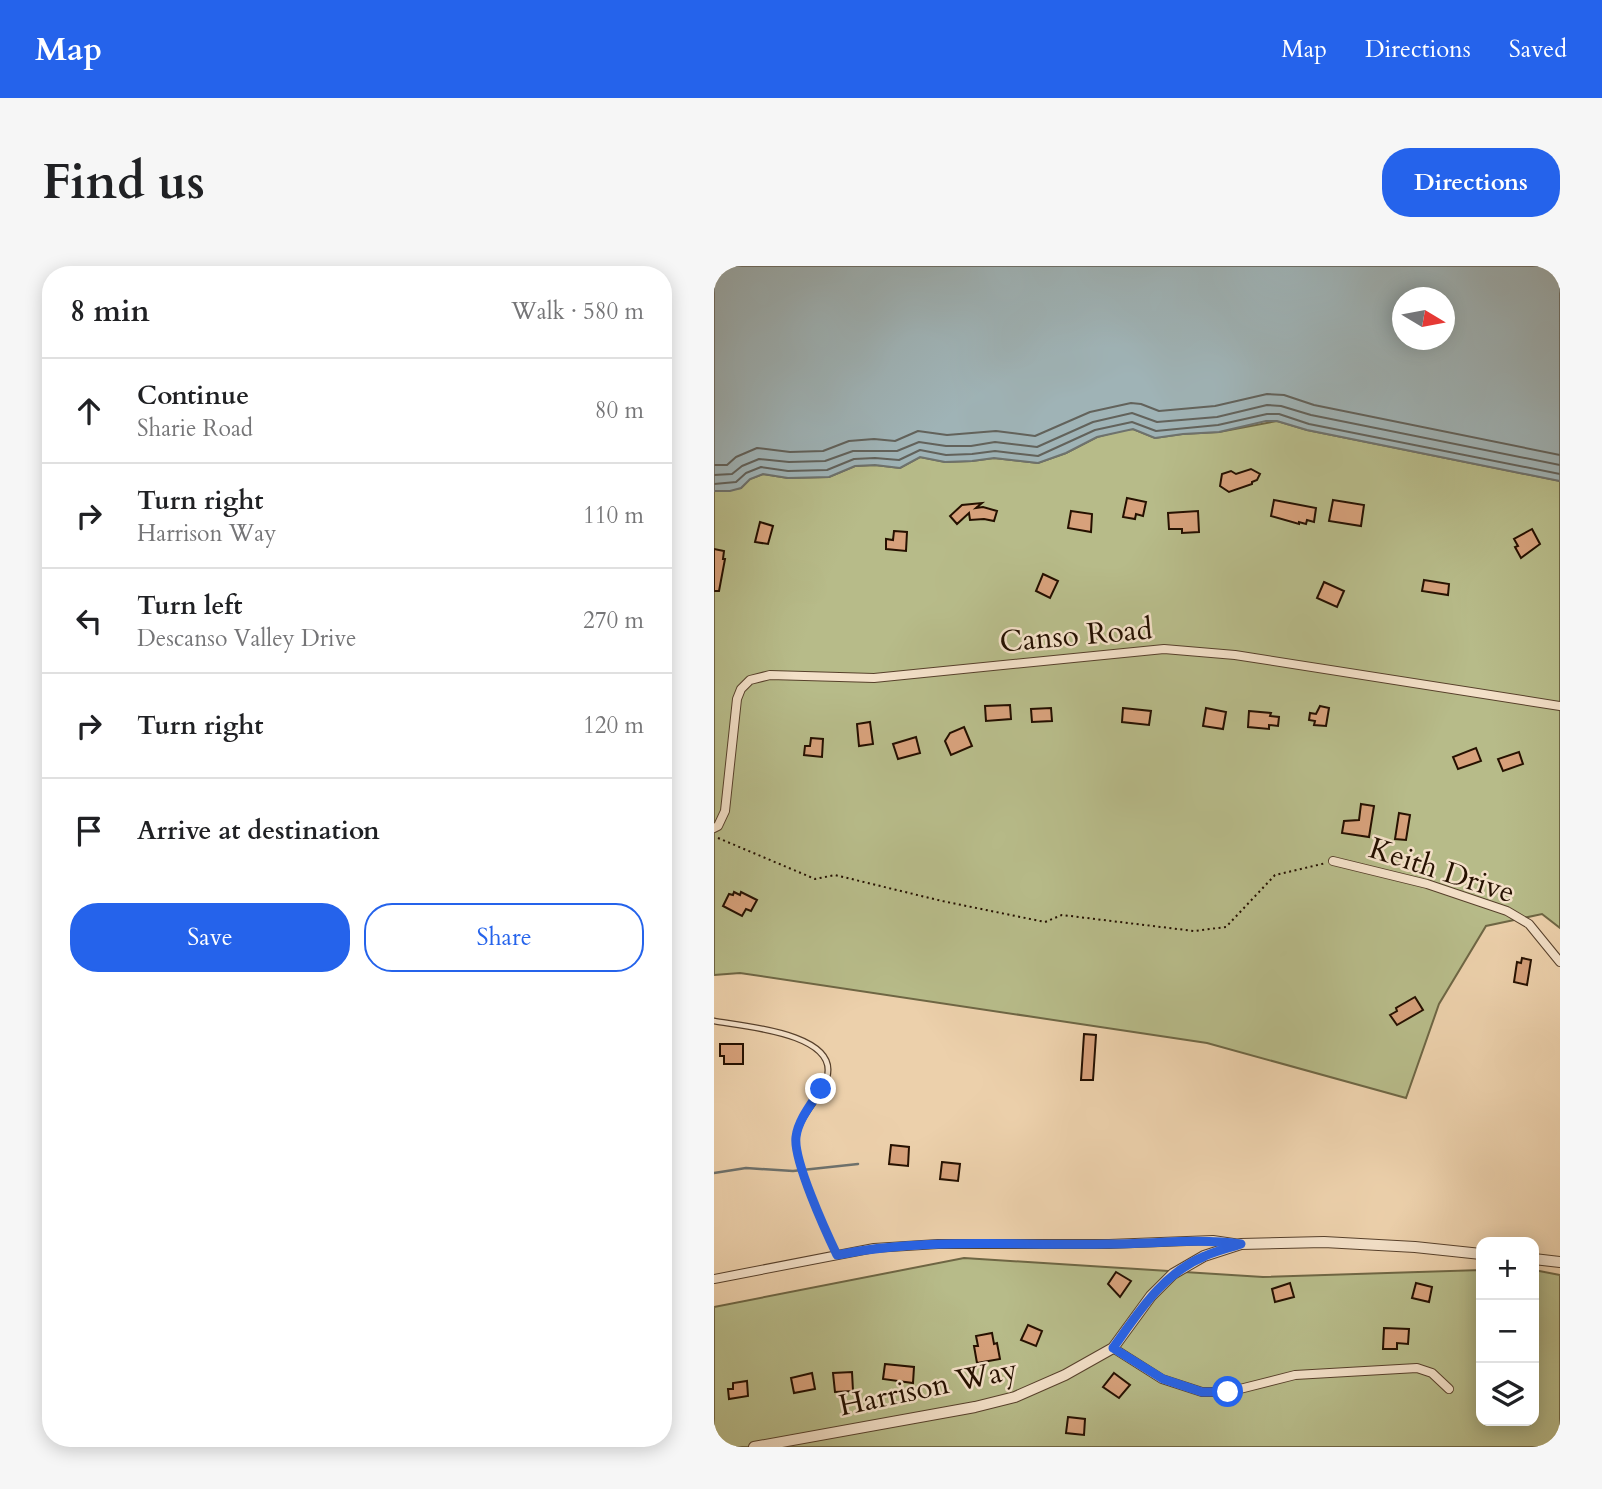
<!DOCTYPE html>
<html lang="en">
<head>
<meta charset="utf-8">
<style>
	:root { --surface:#fff; --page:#f6f6f6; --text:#202124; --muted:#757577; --line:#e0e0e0; --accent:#2563eb }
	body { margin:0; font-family:Cardo,serif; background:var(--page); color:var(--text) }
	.controls { position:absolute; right:21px; bottom:21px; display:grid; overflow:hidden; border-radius:14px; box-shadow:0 4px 18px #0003 }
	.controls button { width:63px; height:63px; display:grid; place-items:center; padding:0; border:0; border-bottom:2px solid var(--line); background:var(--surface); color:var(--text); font:35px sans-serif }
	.compass { position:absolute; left:678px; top:21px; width:63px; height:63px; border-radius:50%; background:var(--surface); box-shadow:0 4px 18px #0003; rotate:100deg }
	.stop { position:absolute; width:21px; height:21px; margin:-16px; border:5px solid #2563eb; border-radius:50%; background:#fff }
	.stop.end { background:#2563eb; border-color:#fff; box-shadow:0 2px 7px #0008 }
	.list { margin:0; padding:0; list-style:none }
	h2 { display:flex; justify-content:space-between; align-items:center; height:91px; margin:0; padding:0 28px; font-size:30px }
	h2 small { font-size:23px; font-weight:400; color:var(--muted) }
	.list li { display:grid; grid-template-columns:46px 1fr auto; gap:21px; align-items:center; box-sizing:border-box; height:105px; padding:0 28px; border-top:2px solid var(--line) }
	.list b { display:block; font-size:26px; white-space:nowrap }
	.list p { margin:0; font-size:23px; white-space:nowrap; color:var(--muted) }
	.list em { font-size:23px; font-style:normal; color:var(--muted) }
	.actions { display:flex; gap:14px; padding:21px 28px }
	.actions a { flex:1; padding:16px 0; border:2px solid var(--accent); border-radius:28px; text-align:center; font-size:24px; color:var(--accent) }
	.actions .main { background:var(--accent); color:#fff }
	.icon { flex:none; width:38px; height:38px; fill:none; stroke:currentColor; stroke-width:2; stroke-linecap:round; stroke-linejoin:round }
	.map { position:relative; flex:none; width:846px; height:1181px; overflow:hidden; border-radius:28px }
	header { display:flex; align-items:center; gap:42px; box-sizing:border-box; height:98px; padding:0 35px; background:var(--accent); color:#fff }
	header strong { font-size:33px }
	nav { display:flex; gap:38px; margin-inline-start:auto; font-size:24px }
	.intro { display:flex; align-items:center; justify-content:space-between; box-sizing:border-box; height:168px; padding:0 42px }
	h1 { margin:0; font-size:49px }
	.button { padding:18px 32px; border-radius:28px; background:var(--accent); color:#fff; font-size:24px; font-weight:700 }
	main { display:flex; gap:42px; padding:0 42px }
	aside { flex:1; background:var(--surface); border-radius:28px; box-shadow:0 4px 18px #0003 }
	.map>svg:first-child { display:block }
	.green { fill:#b7bb89; stroke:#6e6644; stroke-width:2 }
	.water { fill:#9fb3b6; stroke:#6e726d; stroke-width:2; fill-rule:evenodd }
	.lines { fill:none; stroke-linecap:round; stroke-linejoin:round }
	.shore { stroke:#62625b; stroke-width:2 }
	.stream { stroke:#6e726d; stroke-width:2.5 }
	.building { fill:#d7a17b; stroke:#251000; stroke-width:2 }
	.service-casing { stroke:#57402b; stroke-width:7 }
	.minor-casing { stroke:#57402b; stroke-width:10 }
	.tertiary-casing { stroke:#57402b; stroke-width:12 }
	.path { stroke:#251000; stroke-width:2; stroke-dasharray:2 3.5; stroke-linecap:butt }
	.service { stroke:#f3e0c8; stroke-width:4.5 }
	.minor { stroke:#f3e0c8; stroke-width:8 }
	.tertiary { stroke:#f3e0c8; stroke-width:10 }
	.route { stroke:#2563eb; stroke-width:9 }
	.labels { text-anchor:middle; stroke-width:5; stroke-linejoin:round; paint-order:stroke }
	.street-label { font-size:30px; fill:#251000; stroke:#f3e0c8 }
</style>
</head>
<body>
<header>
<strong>Map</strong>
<nav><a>Map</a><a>Directions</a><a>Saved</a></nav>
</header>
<div class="intro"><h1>Find us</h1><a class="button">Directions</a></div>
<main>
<aside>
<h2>8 min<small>Walk · 580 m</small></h2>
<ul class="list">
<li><svg class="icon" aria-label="ahead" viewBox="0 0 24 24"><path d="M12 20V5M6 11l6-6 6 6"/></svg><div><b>Continue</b><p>Sharie Road</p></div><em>80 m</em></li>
<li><svg class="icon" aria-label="right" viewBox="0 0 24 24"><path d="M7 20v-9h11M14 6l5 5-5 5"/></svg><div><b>Turn right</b><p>Harrison Way</p></div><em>110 m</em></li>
<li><svg class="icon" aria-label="left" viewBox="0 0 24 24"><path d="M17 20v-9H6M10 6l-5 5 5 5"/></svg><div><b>Turn left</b><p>Descanso Valley Drive</p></div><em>270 m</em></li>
<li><svg class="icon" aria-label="right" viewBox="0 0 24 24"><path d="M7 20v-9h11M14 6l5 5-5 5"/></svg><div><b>Turn right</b></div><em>120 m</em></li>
<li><svg class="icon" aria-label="arrive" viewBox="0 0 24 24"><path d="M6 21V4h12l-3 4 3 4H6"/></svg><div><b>Arrive at destination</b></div></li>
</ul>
<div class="actions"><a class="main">Save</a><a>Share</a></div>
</aside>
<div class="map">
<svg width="846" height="1181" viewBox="0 0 846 1181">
	<rect width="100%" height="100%" fill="#ecd0ab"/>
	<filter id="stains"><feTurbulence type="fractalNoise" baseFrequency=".00286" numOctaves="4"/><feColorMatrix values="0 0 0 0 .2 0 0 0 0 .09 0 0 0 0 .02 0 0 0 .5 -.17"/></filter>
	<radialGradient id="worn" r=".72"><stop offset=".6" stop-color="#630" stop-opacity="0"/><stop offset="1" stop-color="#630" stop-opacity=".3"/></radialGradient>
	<g class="green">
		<path d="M 563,155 L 593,164 L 846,215 L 846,662 L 828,648 L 772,660 L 725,738 L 692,832 L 493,777 L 26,707 L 0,709 L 0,225 L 27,222 L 36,213 L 49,208 L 74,212 L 115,211 L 141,200 L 161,199 L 186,202 L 206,191 L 231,196 L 258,195 L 280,192 L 324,197 L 352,187 L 383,171 L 409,164 L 419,163 L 441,172 L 468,168 L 505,166 Z"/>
		<path d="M 250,992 L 549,1011 L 767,1004 L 767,1155 L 820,1155 L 820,1004 L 846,1009 L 846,1181 L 0,1181 L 0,1041 Z"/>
	</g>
	<path class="water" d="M 0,0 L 846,0 L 846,215 L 593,164 L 563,155 L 552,155 L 505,166 L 469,168 L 441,172 L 419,163 L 383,171 L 352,187 L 324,197 L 280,192 L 258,195 L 231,196 L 206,191 L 186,202 L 161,199 L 141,200 L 115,211 L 74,212 L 49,208 L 36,213 L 27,222 L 16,225 L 0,225 ZM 688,32 L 730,32 L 730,74 L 688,74 Z"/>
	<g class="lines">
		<g class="shore">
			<path d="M 0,199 L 13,199 L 22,191 L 43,182 L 76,186 L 109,185 L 135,175 L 160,173 L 181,175 L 204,165 L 233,169 L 282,165 L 321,170 L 376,146 L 417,137 L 427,138 L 445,145 L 501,140 L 553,128 L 570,129 L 600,139 L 846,189"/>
			<path d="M 0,209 L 18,208 L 28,200 L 45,193 L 75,196 L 111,195 L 139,185 L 183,185 L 205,176 L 232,180 L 257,180 L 281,176 L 323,181 L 379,156 L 418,147 L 443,156 L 503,151 L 553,139 L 567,140 L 597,149 L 846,199"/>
			<path d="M 0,218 L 22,216 L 32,207 L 47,201 L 74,205 L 113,204 L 140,193 L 161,192 L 185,194 L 206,184 L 232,189 L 258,188 L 281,185 L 324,190 L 381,164 L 418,156 L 442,165 L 504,159 L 553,148 L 565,148 L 595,158 L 846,208"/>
		</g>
		<path class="stream" d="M 0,907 L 32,902 L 79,905 L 144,898"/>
	</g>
	<g class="building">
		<path d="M 537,203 L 546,208 L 543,214 L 538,216 L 538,218 L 515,226 L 506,220 L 508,208 L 517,205 L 522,208 Z"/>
		<path d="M 413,232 L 432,236 L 429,250 L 422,248 L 421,253 L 409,251 Z"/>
		<path d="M 560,234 L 602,242 L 600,256 L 593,254 L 592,258 L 585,256 L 585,258 L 557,250 Z"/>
		<path d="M 619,234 L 650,239 L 647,260 L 615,255 Z"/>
		<path d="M 268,237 L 262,242 L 269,241 L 283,245 L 280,255 L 270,253 L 256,254 L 255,247 L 243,258 L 236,250 L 248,239 Z"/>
		<path d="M 357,245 L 378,248 L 377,266 L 354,262 Z"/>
		<path d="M 484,245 L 485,266 L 468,267 L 468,263 L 455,263 L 454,247 Z"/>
		<path d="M 46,256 L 59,260 L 54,278 L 41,276 Z"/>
		<path d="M 818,263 L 826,278 L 807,292 L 801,281 L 804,280 L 800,273 Z"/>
		<path d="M 180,265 L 193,266 L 192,285 L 172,283 L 172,273 L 179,274 Z"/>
		<path d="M 0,283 L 10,285 L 9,293 L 11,293 L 5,325 L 0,325 Z"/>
		<path d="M 329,308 L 344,315 L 336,332 L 322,325 Z"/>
		<path d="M 710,314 L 735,318 L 734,329 L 708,325 Z"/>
		<path d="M 610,316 L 630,325 L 623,341 L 603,332 Z"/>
		<path d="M 296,439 L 297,453 L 272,455 L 271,440 Z"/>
		<path d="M 606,440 L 615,442 L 612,460 L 600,459 L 601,455 L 595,454 L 596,447 L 602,448 Z"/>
		<path d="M 337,442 L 338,455 L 318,456 L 317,443 Z"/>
		<path d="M 409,442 L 437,445 L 435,459 L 408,456 Z"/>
		<path d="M 492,442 L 512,446 L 509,463 L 489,460 Z"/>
		<path d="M 535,445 L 557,447 L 556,450 L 565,451 L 564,460 L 555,459 L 555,463 L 534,461 Z"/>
		<path d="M 156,456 L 159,478 L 145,480 L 143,458 Z"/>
		<path d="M 250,461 L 258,480 L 237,489 L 231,475 L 236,467 Z"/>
		<path d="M 202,471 L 206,487 L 184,493 L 179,478 Z"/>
		<path d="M 97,472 L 109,473 L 108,491 L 90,489 L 91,480 L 96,480 Z"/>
		<path d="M 762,482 L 767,495 L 744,503 L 739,491 Z"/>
		<path d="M 805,486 L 809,498 L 789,505 L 784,493 Z"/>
		<path d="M 647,538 L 660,540 L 655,571 L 628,567 L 630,555 L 645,554 Z"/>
		<path d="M 685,547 L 696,549 L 692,574 L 681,573 Z"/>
		<path d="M 20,626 L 26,629 L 27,626 L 43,634 L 37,645 L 32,643 L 28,650 L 9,640 L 15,628 L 19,629 Z"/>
		<path d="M 808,692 L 817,694 L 813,719 L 800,716 L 803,696 L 807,697 Z"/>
		<path d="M 701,731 L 709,744 L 683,759 L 676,749 L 683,745 L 682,742 Z"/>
		<path d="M 370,768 L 382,769 L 379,814 L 367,814 Z"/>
		<path d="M 6,778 L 29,778 L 29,798 L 10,798 L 10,790 L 6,790 Z"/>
		<path d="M 177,879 L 195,881 L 194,900 L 175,898 Z"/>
		<path d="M 228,896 L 246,898 L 244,915 L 226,913 Z"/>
		<path d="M 402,1006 L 417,1015 L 406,1031 L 394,1018 Z"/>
		<path d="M 576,1017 L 580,1031 L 561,1036 L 558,1023 Z"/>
		<path d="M 702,1017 L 718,1021 L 715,1036 L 698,1032 Z"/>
		<path d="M 314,1059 L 328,1065 L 322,1080 L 307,1074 Z"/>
		<path d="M 670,1062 L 695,1063 L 694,1078 L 683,1077 L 683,1083 L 669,1083 Z"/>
		<path d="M 278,1067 L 280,1078 L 283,1077 L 286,1093 L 263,1097 L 260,1080 L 264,1080 L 262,1070 Z"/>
		<path d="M 171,1098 L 200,1101 L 199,1117 L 169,1113 Z"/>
		<path d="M 138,1106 L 139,1125 L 121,1126 L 119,1107 Z"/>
		<path d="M 98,1107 L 101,1123 L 80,1127 L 77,1112 Z"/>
		<path d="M 400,1107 L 416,1119 L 405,1132 L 389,1121 Z"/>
		<path d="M 33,1115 L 34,1130 L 15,1133 L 14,1123 L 19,1123 L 19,1117 Z"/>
		<path d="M 354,1151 L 371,1153 L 370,1169 L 352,1167 Z"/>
	</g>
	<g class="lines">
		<defs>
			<path id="service" d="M 0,755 C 27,760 125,767 113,811 C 107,833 84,849 82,873 C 80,897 111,965 123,988"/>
			<g id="minor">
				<path d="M 0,562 L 4,560 L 11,545 L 23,433 L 27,423 L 36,414 L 56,409 L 160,412 L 450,383 L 521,389 L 846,440"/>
				<path d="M 619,595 L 713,618 L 793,645 L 815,658 L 846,696"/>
				<path d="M 0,1013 L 160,982 L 224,978 L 395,978 L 499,974 L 526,978"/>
				<path d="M 399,1082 L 448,1113 L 488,1126 L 514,1126 L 581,1109 L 703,1102 L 718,1107 L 735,1123"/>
			</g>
			<g id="tertiary">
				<path d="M 820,993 L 846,996"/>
				<path d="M 40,1181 L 261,1141 L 301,1131 L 351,1109 L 399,1082 L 437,1030 L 459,1008 L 490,990 L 527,978 L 610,976 L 701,981 L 767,988"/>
			</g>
		</defs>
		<use href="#service" class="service-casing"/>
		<use href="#minor" class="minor-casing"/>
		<use href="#tertiary" class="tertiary-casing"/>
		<path class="path" d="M 4,572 L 101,613 L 121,609 L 228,635 L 331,656 L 348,649 L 480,665 L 512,661 L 561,609 L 612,597"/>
		<use href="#service" class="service"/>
		<use href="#minor" class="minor"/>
		<use href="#tertiary" class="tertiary"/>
	</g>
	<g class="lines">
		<path class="route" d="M 107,823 C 98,837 84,854 82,871 C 79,894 112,966 123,989 C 213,971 304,980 394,978 C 439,978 483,972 527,978 C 515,982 502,985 491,990 C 448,1008 425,1046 399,1082 L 449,1113 L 488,1126 L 514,1126"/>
	</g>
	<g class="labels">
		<g class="street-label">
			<text transform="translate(362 369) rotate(-5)" y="10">Canso Road</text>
			<text transform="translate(728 604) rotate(18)" y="10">Keith Drive</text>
			<text transform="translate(214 1121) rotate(-12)" y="10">Harrison Way</text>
		</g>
	</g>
	<rect width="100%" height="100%" filter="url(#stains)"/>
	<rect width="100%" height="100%" fill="url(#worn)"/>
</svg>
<div class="controls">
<button>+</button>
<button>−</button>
<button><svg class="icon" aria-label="layers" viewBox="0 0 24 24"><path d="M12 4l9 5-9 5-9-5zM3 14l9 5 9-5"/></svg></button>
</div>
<svg class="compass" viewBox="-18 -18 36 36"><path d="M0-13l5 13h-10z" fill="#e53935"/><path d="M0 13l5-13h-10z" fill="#757577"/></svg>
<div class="stop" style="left:514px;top:1126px"></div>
<div class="stop end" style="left:107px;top:823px"></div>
</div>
</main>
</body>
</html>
